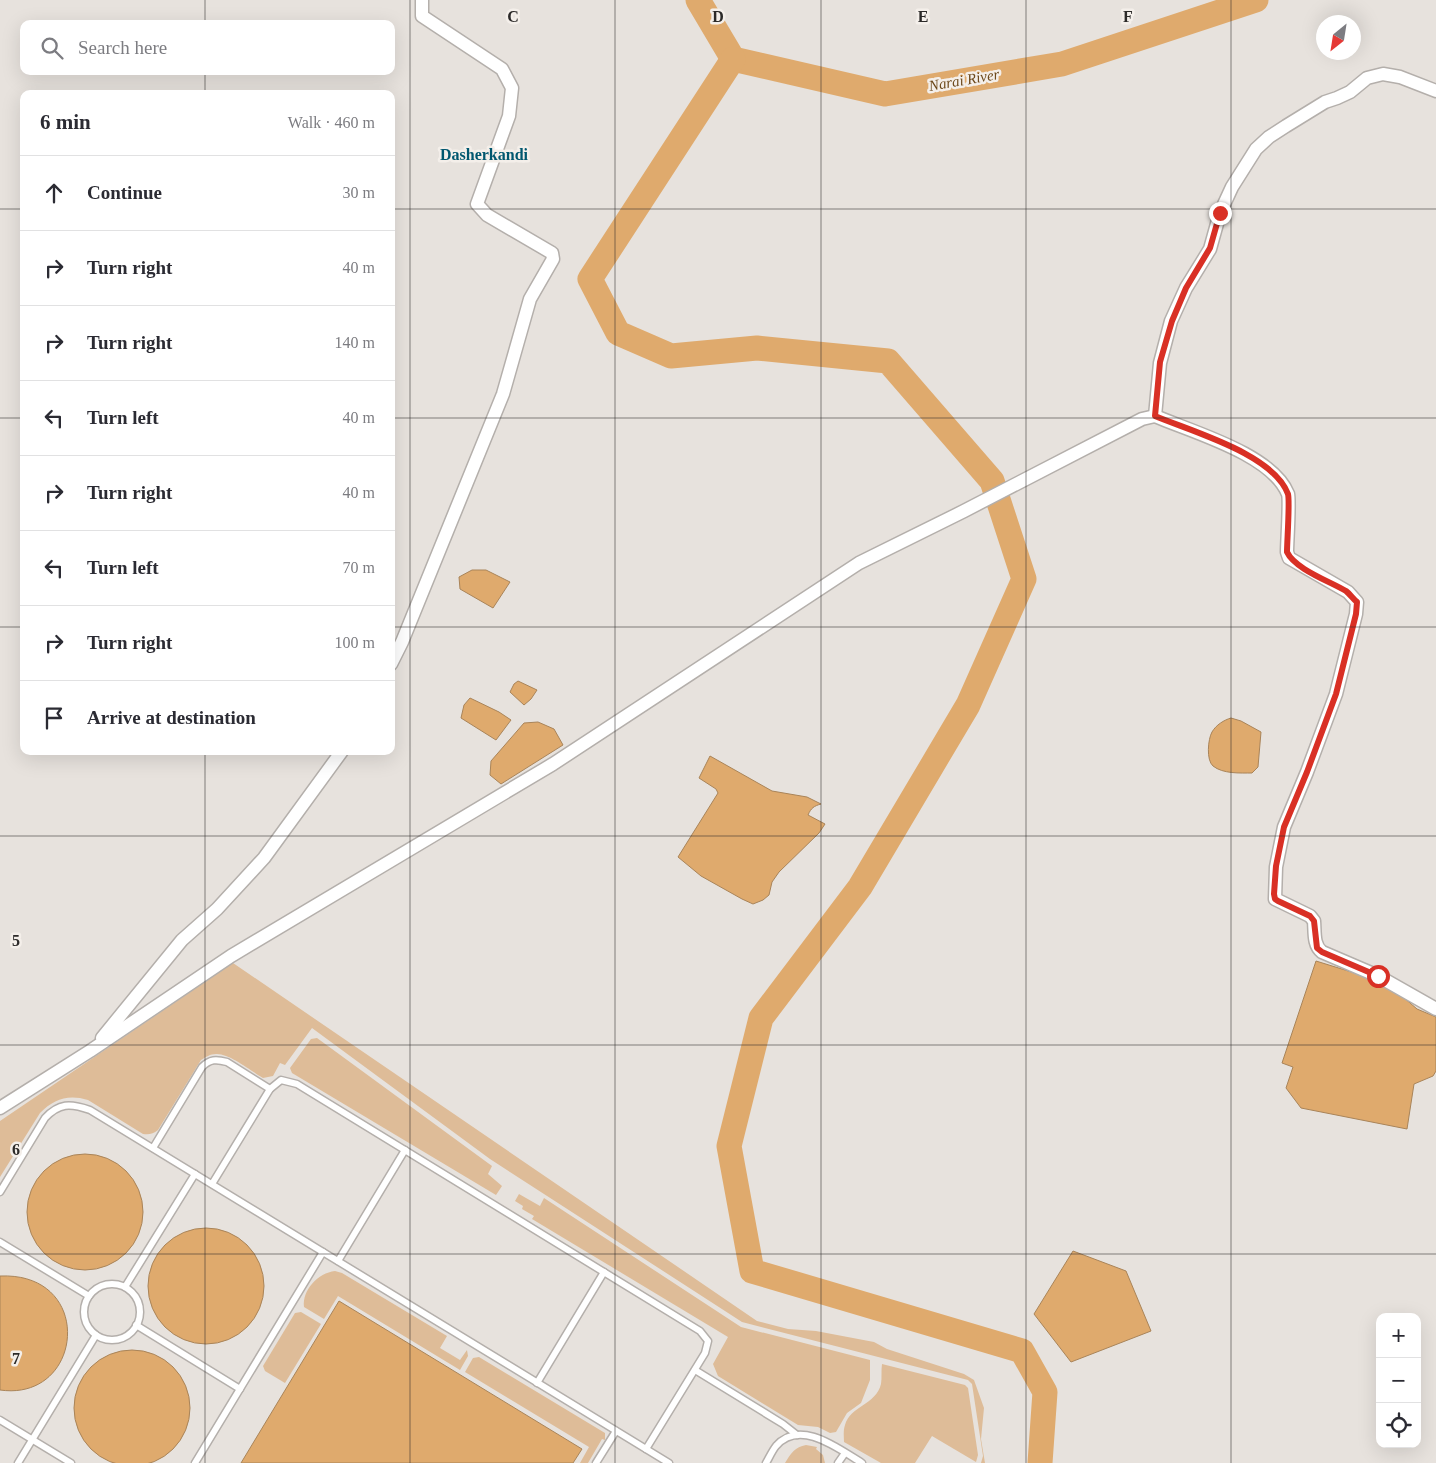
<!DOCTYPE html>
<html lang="en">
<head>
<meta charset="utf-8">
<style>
	:root { --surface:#fff; --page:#f2f2f3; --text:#2b2b33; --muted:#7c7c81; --line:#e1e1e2 }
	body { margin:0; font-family:"Times New Roman",serif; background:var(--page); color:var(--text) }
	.controls { position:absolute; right:15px; bottom:15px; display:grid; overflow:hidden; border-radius:10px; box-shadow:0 5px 20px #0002 }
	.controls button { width:45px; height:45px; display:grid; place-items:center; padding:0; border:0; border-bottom:1px solid var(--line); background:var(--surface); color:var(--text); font:25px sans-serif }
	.compass { position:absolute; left:1316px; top:15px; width:45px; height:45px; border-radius:50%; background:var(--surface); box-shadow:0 5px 20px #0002; rotate:210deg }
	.stop { position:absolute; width:15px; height:15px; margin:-11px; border:4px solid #d93025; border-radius:50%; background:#fff }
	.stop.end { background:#d93025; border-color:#fff; box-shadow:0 1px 5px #0008 }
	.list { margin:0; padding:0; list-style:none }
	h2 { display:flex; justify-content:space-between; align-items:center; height:65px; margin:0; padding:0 20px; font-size:21px }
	h2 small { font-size:16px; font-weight:400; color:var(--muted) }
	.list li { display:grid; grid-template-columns:32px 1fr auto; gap:15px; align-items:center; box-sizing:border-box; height:75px; padding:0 20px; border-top:1px solid var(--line) }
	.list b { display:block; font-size:19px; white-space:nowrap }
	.list em { font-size:16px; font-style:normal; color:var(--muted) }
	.icon { flex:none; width:28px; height:28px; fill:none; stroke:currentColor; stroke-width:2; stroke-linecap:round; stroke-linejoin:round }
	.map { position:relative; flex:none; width:1436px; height:1463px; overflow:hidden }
	.search { position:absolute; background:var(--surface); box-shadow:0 5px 20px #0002; left:20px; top:20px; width:375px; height:55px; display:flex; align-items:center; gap:12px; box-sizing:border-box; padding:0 18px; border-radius:10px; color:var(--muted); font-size:19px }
	.panel { position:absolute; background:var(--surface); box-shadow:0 5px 20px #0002; left:20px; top:90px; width:375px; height:665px; border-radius:10px }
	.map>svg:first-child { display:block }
	.green { fill:#debc98 }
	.water { fill:#dfaa6d; stroke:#a98459 }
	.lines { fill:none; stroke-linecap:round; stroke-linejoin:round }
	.river { stroke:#dfaa6d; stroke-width:25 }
	.service-casing { stroke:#b4afab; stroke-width:9 }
	.minor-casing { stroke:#b4afab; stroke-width:15 }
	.service { stroke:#fff; stroke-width:6 }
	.minor { stroke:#fff; stroke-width:12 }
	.route { stroke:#d93025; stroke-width:6 }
	.grid { fill:none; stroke:#2c2a29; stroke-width:1; stroke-opacity:0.55 }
	.labels { text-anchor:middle; stroke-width:5; stroke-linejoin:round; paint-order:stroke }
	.water-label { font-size:15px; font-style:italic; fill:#6d491c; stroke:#f4efea }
	.quarter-label { font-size:16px; font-weight:bold; fill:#00576f; stroke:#f4efea }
	.grid-label { font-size:16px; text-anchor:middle; font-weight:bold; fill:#2c2a29; stroke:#f4efea; stroke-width:5; stroke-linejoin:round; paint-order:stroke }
</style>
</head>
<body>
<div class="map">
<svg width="1436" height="1463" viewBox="0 0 1436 1463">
	<rect width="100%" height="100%" fill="#e7e2dd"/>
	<g class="green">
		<path d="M 233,963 L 757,1321 L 788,1329 L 816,1331 L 874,1342 L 887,1349 L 964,1374 L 974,1380 L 984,1408 L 981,1439 L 985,1463 L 981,1463 L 983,1456 L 972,1384 L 968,1380 L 742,1322 L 490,1159 L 312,1028 L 285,1065 L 280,1063 L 273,1076 L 263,1078 C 251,1071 229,1053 216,1054 C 210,1054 206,1057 201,1060 L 158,1130 C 153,1134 149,1135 143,1134 L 88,1100 C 68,1094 54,1099 40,1113 L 0,1177 L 0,1121 Z"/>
		<path d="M 317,1038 L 492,1166 L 488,1174 L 502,1186 L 496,1195 L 292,1073 L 290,1068 L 311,1039 Z"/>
		<path d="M 519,1194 L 540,1206 L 544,1198 L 741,1327 L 870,1360 L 870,1380 L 861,1403 L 847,1413 L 836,1432 L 830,1433 L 818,1427 L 798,1425 L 718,1376 L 713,1364 L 728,1337 L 532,1219 L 534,1216 L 522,1209 L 523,1206 L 515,1201 Z"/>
		<path d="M 335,1271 L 342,1273 L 447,1336 L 440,1348 L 460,1360 L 467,1350 L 468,1356 L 460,1370 L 338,1296 L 324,1319 L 304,1307 C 302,1290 318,1273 335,1271 Z"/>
		<path d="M 301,1312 L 321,1324 L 285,1383 L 265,1371 L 263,1366 L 295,1313 Z"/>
		<path d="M 479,1357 L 605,1433 L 605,1440 L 602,1439 L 588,1463 L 580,1463 L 589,1447 L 465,1372 L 473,1358 Z"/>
		<path d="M 882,1364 L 965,1385 L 968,1388 L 978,1455 L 976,1462 L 932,1436 L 915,1463 L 881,1463 L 844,1442 C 844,1436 843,1431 845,1425 C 850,1406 876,1405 881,1384 C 882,1378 881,1370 882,1364 Z"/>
		<path d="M 806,1445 L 817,1447 L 816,1449 L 823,1455 L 825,1463 L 785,1463 C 791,1453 795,1447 806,1445 Z"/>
	</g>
	<g class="water">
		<path d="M 472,570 L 486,570 L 510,582 L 493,608 L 460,589 L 459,577 Z"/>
		<path d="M 518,681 L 537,690 L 531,699 L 524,705 L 510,692 L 514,684 Z"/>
		<path d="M 470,698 L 499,712 L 511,720 L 496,740 L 461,718 L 464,705 Z"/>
		<path d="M 1231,718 L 1241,721 L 1261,732 L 1258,767 L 1252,773 C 1240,773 1223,774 1213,766 C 1206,760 1208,739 1212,732 C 1216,725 1224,720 1231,718 Z"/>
		<path d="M 538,722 L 554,729 L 563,745 L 501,784 L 490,775 L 491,761 L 524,723 Z"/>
		<path d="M 710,756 L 772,791 L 807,797 L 821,804 C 814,806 811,808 808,815 L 825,824 L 819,833 L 779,872 L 772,882 L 769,895 L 763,900 L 753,904 L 742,899 L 701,876 L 678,857 L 718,793 L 716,789 L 699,778 Z"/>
		<path d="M 1316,961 L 1387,983 L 1417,1009 L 1436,1017 L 1436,1071 L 1433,1076 L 1414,1084 L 1407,1129 L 1301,1108 L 1286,1088 L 1293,1067 L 1282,1063 Z"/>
		<circle cx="85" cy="1212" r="58"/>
		<circle cx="206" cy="1286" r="58"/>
		<path d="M 1073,1251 L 1126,1271 L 1151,1331 L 1071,1362 L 1034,1314 Z"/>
		<path d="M 0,1276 C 96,1272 84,1402 0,1390 Z"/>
		<path d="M 339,1301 L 582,1449 L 573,1463 L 241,1463 Z"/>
		<circle cx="132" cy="1408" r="58"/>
	</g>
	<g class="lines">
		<g class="river">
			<path d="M 698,0 L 733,59 L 885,94 L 1062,64 L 1256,0"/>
			<path d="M 733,59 L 590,279 L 618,333 L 671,356 L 757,348 L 888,361 L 992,481 L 1024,579 L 968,705 L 860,887 L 761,1018 L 729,1146 L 752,1271 L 1022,1351 L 1045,1392 L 1040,1463"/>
		</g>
		<defs>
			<g id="service">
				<path d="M 153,1148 L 202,1067 C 210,1059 216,1059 227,1062 L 270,1089"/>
				<path d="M 212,1184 L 270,1089 L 281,1080 L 297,1084 L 700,1331 L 708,1341 L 705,1353 L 646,1449"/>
				<path d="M 0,1192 L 45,1118 C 59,1103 70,1103 90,1110 L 669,1463"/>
				<path d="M 0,1242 L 89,1296"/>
				<path d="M 338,1261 L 405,1150"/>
				<circle cx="112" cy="1312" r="28"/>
				<path d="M 125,1287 L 195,1174"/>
				<path d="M 136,1325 L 240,1389"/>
				<path d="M 695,1370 L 783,1424 L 797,1435"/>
				<path d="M 537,1383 L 604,1272"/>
				<path d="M 0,1420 L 71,1463"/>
				<path d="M 18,1463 L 96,1335"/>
				<path d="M 195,1463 L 323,1252"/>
				<path d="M 596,1463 L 616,1431"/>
				<path d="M 766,1463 C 769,1458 772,1451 776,1446 C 800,1418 839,1449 862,1463"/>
				<path d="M 838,1463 L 845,1453"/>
			</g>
			<g id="minor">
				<path d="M 1155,416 C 1192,432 1272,454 1288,494 C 1290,501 1287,542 1287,552 L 1289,558 L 1348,592 L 1357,602 L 1356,614 L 1336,694 L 1307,772 L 1284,827 L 1276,867 L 1275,899 L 1310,916 L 1314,921 C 1315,932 1313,945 1322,952 L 1378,976 L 1436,1009"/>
				<path d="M 391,664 L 402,642 L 503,394 L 530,299 L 553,259 L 552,253 L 487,215 L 477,204 L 509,116 L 512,88 L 502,69 L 422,16 L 422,0"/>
				<path d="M 102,1038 L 182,940 L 217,909 L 264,858 L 342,751"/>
				<path d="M 0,1108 L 90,1051 L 231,956 L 553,764 L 859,563 L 964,511 L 1142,419 L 1155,416 L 1160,363 L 1171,321 L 1186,288 L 1210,249 L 1220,213 L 1232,187 L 1256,149 L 1269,137 L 1286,126 L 1325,102 L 1337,98 L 1350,92 L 1367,78 L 1383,74 L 1400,77 L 1436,91"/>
			</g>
		</defs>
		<use href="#service" class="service-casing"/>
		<use href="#minor" class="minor-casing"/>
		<use href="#service" class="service"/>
		<use href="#minor" class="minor"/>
	</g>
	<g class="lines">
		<path class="route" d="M 1220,213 L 1210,248 L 1186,288 L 1172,321 L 1160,362 L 1155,416 C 1193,432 1273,454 1288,494 C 1290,501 1287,542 1287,552 C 1295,569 1329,581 1346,591 C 1350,594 1353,599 1357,602 L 1356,614 L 1336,694 L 1307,772 L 1284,827 L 1276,866 L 1274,894 L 1275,899 L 1278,901 L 1310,916 L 1314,921 L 1317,948 L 1322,952 L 1378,976"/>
	</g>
	<path class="grid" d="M 205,0 L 205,24M 410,0 L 410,1463M 615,0 L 615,1463M 821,0 L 821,1463M 1026,0 L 1026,1463M 1231,0 L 1231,1463M 205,71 L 205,94M 0,209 L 24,209M 391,209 L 1436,209M 0,418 L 24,418M 391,418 L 1436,418M 0,627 L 24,627M 391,627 L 1436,627M 205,751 L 205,1463M 0,836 L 1436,836M 0,1045 L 1436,1045M 0,1254 L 1436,1254"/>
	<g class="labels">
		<g class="water-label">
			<text transform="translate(964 80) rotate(-10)" y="5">Narai River</text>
		</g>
		<g class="quarter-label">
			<text x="484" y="160">Dasherkandi</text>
		</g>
	</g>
	<g class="grid-label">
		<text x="513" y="22">C</text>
		<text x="718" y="22">D</text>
		<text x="923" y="22">E</text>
		<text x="1128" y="22">F</text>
		<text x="16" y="946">5</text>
		<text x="16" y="1155">6</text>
		<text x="16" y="1364">7</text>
	</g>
</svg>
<div class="controls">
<button>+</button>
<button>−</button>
<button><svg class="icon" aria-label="locate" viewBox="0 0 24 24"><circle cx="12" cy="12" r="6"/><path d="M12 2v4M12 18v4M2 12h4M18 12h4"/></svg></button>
</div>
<svg class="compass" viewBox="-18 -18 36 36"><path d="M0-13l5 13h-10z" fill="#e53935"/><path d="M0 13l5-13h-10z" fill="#7c7c81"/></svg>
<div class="stop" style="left:1378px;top:976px"></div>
<div class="stop end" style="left:1220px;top:213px"></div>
<div class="search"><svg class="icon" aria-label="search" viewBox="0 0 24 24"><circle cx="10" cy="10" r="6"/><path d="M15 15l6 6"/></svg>Search here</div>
<section class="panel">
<h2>6 min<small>Walk · 460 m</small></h2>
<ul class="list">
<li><svg class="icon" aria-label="ahead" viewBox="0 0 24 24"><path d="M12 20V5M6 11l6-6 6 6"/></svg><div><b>Continue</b></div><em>30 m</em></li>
<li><svg class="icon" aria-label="right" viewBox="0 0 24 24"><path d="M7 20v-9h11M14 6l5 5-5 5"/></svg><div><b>Turn right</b></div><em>40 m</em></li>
<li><svg class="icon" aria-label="right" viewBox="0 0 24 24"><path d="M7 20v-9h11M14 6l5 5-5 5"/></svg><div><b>Turn right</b></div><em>140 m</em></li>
<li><svg class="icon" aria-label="left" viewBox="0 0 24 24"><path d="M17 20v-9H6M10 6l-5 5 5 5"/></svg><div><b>Turn left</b></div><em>40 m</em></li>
<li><svg class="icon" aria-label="right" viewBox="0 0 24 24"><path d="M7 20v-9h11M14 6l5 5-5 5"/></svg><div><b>Turn right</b></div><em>40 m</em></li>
<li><svg class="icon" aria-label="left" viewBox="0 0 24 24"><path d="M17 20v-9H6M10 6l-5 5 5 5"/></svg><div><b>Turn left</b></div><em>70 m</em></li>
<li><svg class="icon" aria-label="right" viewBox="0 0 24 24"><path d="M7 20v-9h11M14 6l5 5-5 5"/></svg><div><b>Turn right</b></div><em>100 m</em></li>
<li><svg class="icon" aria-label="arrive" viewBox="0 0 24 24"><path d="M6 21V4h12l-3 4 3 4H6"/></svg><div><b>Arrive at destination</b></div></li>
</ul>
</section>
</div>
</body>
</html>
